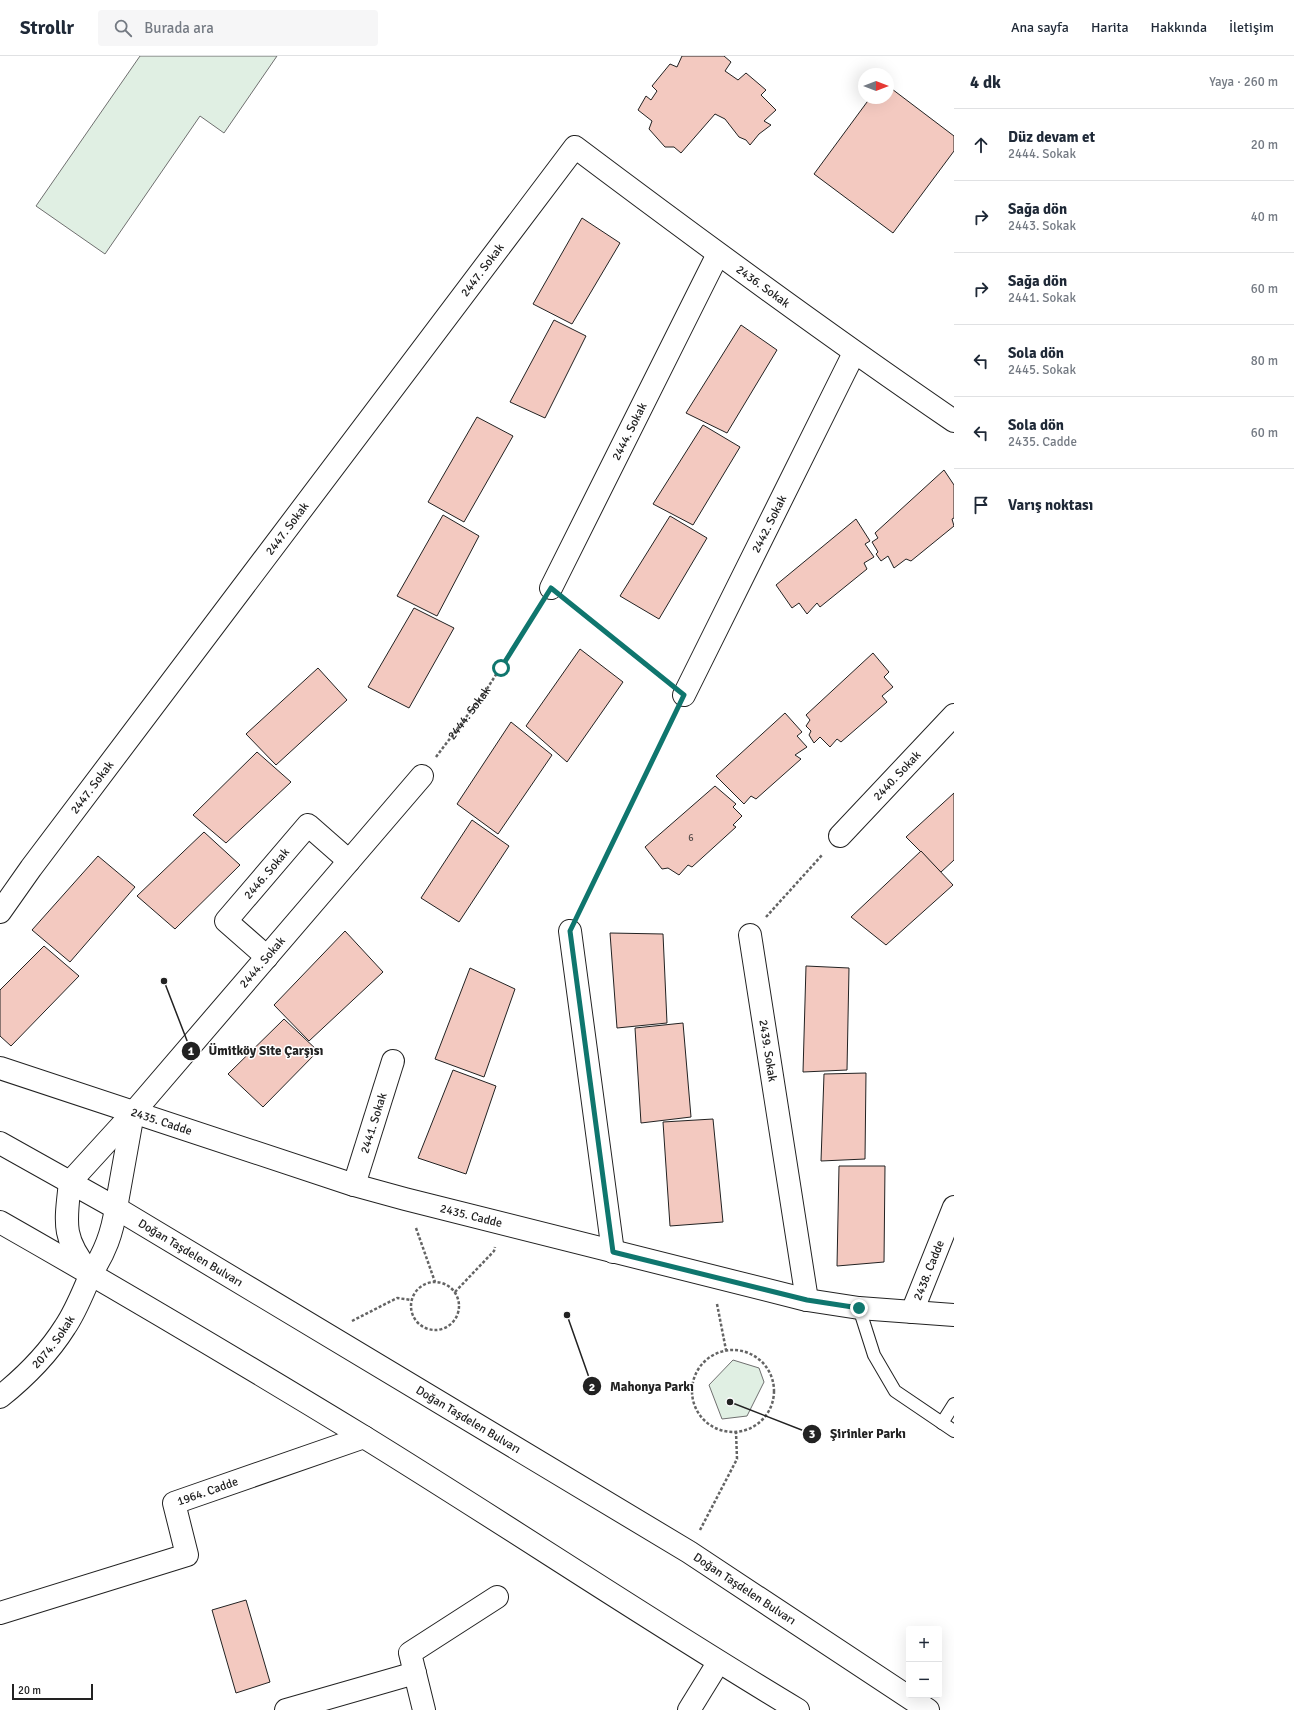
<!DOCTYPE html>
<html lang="tr">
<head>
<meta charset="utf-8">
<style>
	:root { --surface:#fff; --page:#f6f6f7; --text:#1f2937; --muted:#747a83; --line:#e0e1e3 }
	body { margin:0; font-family:Signika,sans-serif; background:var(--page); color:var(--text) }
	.controls { position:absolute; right:12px; bottom:12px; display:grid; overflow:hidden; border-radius:4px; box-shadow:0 4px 16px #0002 }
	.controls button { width:36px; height:36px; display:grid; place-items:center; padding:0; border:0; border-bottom:1px solid var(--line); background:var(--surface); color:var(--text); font:20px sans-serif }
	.compass { position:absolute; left:858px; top:12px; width:36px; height:36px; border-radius:50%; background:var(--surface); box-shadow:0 4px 16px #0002; rotate:90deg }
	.scale { position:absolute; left:12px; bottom:10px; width:81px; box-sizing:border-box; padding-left:4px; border:2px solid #222; border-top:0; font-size:11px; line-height:14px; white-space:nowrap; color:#222; -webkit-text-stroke:3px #fff; paint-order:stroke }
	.stop { position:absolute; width:12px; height:12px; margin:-9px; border:3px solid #0f766e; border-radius:50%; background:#fff }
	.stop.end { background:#0f766e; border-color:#fff; box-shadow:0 1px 4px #0008 }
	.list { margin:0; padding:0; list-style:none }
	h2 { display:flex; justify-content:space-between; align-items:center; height:52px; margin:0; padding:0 16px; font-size:17px }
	h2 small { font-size:13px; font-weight:400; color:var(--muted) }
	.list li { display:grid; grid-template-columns:26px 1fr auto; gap:12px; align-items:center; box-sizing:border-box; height:72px; padding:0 16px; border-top:1px solid var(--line) }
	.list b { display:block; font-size:15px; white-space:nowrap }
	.list p { margin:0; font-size:13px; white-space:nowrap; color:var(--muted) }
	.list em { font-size:13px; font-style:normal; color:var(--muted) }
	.icon { flex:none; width:22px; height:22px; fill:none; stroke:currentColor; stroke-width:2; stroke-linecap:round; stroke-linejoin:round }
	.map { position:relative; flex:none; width:954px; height:1654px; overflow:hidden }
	header { display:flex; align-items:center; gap:24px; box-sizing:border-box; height:56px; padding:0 20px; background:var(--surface); border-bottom:1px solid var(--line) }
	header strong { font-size:19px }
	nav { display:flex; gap:22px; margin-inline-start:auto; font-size:14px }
	.search { width:280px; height:36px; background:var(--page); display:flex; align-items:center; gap:10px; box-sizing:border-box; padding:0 14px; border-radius:4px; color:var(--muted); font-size:15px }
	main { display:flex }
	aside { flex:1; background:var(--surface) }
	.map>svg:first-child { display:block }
	.green { fill:#e0efe3; stroke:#6f6f6f }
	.building { fill:#f3c9c0; stroke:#222 }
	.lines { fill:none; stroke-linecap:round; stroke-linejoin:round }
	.service-casing { stroke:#222; stroke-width:14 }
	.minor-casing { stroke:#222; stroke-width:24 }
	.primary-casing { stroke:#222; stroke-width:24 }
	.path { stroke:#646464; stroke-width:2.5; stroke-dasharray:3 2; stroke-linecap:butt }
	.service { stroke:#fff; stroke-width:12 }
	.minor { stroke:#fff; stroke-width:22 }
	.primary { stroke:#fff; stroke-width:22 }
	.route { stroke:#0f766e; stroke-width:5 }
	.labels { text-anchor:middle; stroke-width:3; stroke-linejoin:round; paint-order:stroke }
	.number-label { font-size:10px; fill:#564c4a }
	.street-label { font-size:12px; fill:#222; stroke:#fff }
	.leader { fill:none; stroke:#222; stroke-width:1.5 }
	.callout-dot { fill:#222; stroke:#fff; stroke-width:1.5 }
	.mark-label { font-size:12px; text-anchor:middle; font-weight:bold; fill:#fff }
	.callout-label { font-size:13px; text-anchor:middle; font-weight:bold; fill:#222; stroke:#fff; stroke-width:3; stroke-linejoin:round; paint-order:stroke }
</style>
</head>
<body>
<header>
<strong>Strollr</strong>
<div class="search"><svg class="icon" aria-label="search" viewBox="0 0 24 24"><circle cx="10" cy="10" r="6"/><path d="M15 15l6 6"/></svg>Burada ara</div>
<nav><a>Ana sayfa</a><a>Harita</a><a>Hakkında</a><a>İletişim</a></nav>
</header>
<main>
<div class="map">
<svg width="954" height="1654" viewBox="0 0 954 1654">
	<rect width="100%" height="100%" fill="#fff"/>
	<g class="green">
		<path d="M 140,0 L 277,0 L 224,77 L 200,60 L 105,198 L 36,150 Z"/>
		<path d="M 733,1304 L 759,1312 L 764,1326 L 747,1360 L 722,1363 L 709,1329 Z"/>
	</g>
	<g class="building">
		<path d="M 682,0 L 724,0 L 731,6 L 725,15 L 738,24 L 746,17 L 766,34 L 761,39 L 776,54 L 764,65 L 771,69 L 759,78 L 750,89 L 746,84 L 739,81 L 725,63 L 715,58 L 681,97 L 674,91 L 665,91 L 649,73 L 652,65 L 638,54 L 646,40 L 651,44 L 657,35 L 652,30 L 670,8 L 677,11 Z"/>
		<path d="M 888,30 L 954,80 L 954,95 L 893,177 L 814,118 L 870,42 L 888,42 Z"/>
		<path d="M 582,162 L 620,187 L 572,268 L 533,248 Z"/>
		<path d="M 554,264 L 586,280 L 545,362 L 510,346 Z"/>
		<path d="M 741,269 L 777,294 L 727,377 L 686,357 Z"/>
		<path d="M 477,361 L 513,380 L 464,466 L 428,446 Z"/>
		<path d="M 703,369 L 740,391 L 693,469 L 653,448 Z"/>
		<path d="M 944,414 L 954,429 L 954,462 L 952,463 L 954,470 L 911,505 L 906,503 L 894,512 L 888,500 L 881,505 L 876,498 L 878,496 L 872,486 L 878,482 L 875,477 Z"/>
		<path d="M 443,459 L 479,480 L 437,560 L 397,540 Z"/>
		<path d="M 670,460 L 707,482 L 659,563 L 620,540 Z"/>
		<path d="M 856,463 L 870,485 L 865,488 L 874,501 L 864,507 L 867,513 L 820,551 L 817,547 L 807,558 L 799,547 L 792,552 L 776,529 Z"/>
		<path d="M 414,552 L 454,572 L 409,652 L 368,631 Z"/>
		<path d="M 580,593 L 623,626 L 567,706 L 526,670 Z"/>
		<path d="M 873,597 L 889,616 L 884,621 L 893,631 L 882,640 L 887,646 L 841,686 L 837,683 L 830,691 L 820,681 L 814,687 L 809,679 L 811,675 L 806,670 L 810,664 L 806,659 Z"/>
		<path d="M 318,612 L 347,644 L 276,709 L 246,678 Z"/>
		<path d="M 785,657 L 802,676 L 797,680 L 807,691 L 795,699 L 801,703 L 756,743 L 751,740 L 744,748 L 716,720 Z"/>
		<path d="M 511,666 L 552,699 L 498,778 L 457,748 Z"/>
		<path d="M 257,696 L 291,726 L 226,787 L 193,759 Z"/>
		<path d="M 715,730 L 736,748 L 733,751 L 742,760 L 733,769 L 736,771 L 692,811 L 688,809 L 679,819 L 668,812 L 662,813 L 645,791 Z"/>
		<path d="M 954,737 L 954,804 L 941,816 L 906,781 Z"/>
		<path d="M 472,764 L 509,790 L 459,866 L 421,842 Z"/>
		<path d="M 204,776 L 240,809 L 175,873 L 137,840 Z"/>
		<path d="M 921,795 L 953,829 L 886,889 L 851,861 Z"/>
		<path d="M 98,800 L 135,831 L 70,906 L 32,874 Z"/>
		<path d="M 345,875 L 383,916 L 309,985 L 274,949 Z"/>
		<path d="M 610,877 L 663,878 L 667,967 L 617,972 Z"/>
		<path d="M 44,890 L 79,920 L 11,990 L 0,980 L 0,934 Z"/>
		<path d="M 806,910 L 849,912 L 847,1014 L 803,1016 Z"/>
		<path d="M 470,912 L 515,933 L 484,1021 L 435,1003 Z"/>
		<path d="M 284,963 L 318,995 L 263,1051 L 228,1018 Z"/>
		<path d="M 683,967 L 691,1061 L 641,1067 L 635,972 Z"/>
		<path d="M 453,1014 L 496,1030 L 466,1118 L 418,1102 Z"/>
		<path d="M 866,1017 L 865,1103 L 821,1105 L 824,1018 Z"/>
		<path d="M 713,1063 L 723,1166 L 670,1170 L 663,1066 Z"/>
		<path d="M 839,1110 L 885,1110 L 884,1206 L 837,1210 Z"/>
		<path d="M 246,1544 L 270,1626 L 236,1637 L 212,1554 Z"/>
	</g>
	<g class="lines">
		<defs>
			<g id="service">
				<path d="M 859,1252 L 874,1299 L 895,1335 L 954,1375"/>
				<path d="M 942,1367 L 954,1348"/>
			</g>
			<g id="minor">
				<path id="s2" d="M 551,532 L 718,198"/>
				<path id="s3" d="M 684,639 L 854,297"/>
				<path id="s4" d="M 840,780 L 954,659"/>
				<path id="s5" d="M 0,856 L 31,812 L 575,91 C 700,185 825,277 954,365"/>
				<path d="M 570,875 L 613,1196"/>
				<path id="s6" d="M 750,879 L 807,1244"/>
				<path id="s7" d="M 267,901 L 226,865 L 308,769 L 349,805"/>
				<path id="s8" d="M 0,1012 L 354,1129 L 405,1143 L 807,1244 L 859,1252 L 954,1259"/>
				<path id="s9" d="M 70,1126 L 133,1057 L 422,720"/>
				<path id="s10" d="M 354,1129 L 393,1005"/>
				<path d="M 116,1152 L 133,1057"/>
				<path id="s11" d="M 912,1256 L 954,1151"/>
				<path id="s12" d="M 0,1341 C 25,1321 48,1298 65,1271 C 76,1255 83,1236 91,1218"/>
				<path id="s13" d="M 0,1557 L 187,1499 L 174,1447 L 364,1381"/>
				<path d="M 286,1654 L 415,1617"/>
				<path d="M 424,1654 L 410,1597 L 497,1541"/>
				<path d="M 689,1654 L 718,1607"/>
			</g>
			<g id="primary">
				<path id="s14" d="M 0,1087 L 116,1152 L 689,1496 L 928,1654"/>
				<path d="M 70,1126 C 66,1165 61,1181 88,1214"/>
				<path d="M 0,1166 C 123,1236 244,1308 364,1381 C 510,1471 651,1566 798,1654"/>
				<path d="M 91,1218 C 105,1196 112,1178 116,1152"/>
			</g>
		</defs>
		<use href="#service" class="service-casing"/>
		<use href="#minor" class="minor-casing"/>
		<use href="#primary" class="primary-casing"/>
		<g class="path">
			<path d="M 570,548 L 664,624"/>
			<path id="s1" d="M 436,701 L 485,636 L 538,552"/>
			<path d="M 581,853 L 673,661"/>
			<path d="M 766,861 L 823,798"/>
			<path d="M 416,1172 L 435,1226"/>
			<circle cx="435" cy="1250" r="24"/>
			<path d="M 455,1236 L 494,1195 L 495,1191"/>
			<path d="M 717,1248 L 726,1294"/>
			<path d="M 352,1265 L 397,1242 L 411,1244"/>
			<circle cx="733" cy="1335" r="41"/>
			<path d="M 700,1474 L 737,1403 L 736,1376"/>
		</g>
		<use href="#service" class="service"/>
		<use href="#minor" class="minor"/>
		<use href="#primary" class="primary"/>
	</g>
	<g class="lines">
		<path class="route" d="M 501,612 L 551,532 L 684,639 L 570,875 L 613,1196 L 807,1244 L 859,1252"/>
	</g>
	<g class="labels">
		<g class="number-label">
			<text x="691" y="785">6</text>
		</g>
		<g class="street-label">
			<text dy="4" stroke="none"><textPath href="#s5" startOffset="803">2447. Sokak</textPath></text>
			<text dy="4" stroke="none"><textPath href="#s5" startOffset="1191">2436. Sokak</textPath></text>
			<text dy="4" stroke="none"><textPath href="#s2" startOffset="175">2444. Sokak</textPath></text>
			<text dy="4" stroke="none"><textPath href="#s3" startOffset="191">2442. Sokak</textPath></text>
			<text dy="4" stroke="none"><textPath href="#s5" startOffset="479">2447. Sokak</textPath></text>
			<text dy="4" stroke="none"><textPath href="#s1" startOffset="55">2444. Sokak</textPath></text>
			<text dy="4" stroke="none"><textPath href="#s4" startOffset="83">2440. Sokak</textPath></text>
			<text dy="4" stroke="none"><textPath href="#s5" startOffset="155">2447. Sokak</textPath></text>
			<text dy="4" stroke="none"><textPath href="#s7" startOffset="117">2446. Sokak</textPath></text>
			<text dy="4" stroke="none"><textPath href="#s9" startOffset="292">2444. Sokak</textPath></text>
			<text dy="4" stroke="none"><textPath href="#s6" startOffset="117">2439. Sokak</textPath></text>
			<text dy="4" stroke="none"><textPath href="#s8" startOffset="170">2435. Cadde</textPath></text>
			<text dy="4" stroke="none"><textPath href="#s10" startOffset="65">2441. Sokak</textPath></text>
			<text dy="4" stroke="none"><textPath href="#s8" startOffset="494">2435. Cadde</textPath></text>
			<text dy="4" stroke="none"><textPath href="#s14" startOffset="220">Doğan Taşdelen Bulvarı</textPath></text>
			<text dy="4" stroke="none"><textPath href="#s11" startOffset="45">2438. Cadde</textPath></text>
			<text dy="4" stroke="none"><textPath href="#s12" startOffset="77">2074. Sokak</textPath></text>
			<text dy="4" stroke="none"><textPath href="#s14" startOffset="544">Doğan Taşdelen Bulvarı</textPath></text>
			<text dy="4" stroke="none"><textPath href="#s13" startOffset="285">1964. Cadde</textPath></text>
			<text dy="4" stroke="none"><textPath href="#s14" startOffset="868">Doğan Taşdelen Bulvarı</textPath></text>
		</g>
	</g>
	<path class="leader" d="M164 925L191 995M567 1259L592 1330M730 1346L812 1378"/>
	<g class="callout-dot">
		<circle cx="164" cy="925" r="4"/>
		<circle cx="567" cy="1259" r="4"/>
		<circle cx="730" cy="1346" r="4"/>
		<circle cx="191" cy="995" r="10"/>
		<circle cx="592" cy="1330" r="10"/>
		<circle cx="812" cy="1378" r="10"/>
	</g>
	<g class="mark-label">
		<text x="191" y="999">1</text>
		<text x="592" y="1335">2</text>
		<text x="812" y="1382">3</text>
	</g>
	<g class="callout-label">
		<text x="266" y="999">Ümitköy Site Çarşısı</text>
		<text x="652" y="1335">Mahonya Parkı</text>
		<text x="868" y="1382">Şirinler Parkı</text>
	</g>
</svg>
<div class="controls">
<button>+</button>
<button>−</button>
</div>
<svg class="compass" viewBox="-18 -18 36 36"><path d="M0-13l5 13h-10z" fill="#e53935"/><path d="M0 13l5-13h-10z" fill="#747a83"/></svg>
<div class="scale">20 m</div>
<div class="stop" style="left:501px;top:612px"></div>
<div class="stop end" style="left:859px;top:1252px"></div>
</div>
<aside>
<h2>4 dk<small>Yaya · 260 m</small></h2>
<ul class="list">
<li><svg class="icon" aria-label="ahead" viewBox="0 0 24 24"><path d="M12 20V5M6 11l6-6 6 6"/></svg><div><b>Düz devam et</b><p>2444. Sokak</p></div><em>20 m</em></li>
<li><svg class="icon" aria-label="right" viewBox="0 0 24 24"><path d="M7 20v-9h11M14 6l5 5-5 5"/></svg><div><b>Sağa dön</b><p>2443. Sokak</p></div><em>40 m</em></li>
<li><svg class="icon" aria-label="right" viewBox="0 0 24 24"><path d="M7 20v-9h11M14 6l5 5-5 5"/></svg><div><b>Sağa dön</b><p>2441. Sokak</p></div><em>60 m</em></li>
<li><svg class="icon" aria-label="left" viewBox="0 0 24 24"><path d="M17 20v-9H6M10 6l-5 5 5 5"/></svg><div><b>Sola dön</b><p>2445. Sokak</p></div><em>80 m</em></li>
<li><svg class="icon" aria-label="left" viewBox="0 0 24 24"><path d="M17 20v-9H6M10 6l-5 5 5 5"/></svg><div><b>Sola dön</b><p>2435. Cadde</p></div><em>60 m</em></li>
<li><svg class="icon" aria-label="arrive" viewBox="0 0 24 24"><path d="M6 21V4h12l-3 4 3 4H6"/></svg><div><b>Varış noktası</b></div></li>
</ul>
</aside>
</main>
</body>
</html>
